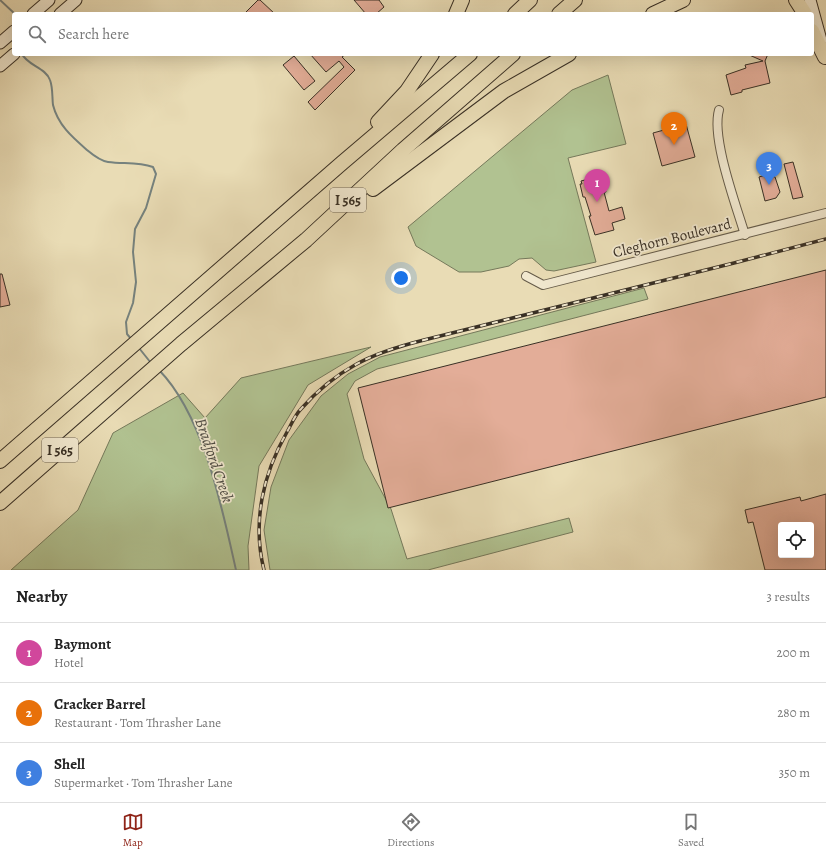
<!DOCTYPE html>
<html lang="en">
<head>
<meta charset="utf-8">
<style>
	:root { --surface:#fff; --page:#f2f2f2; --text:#222; --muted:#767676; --line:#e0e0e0; --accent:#8f2418 }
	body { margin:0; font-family:Alegreya,serif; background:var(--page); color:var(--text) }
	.controls { position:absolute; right:12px; bottom:12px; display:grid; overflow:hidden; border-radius:4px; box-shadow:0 4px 16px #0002 }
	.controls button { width:36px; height:36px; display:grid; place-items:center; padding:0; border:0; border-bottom:1px solid var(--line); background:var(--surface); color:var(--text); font:20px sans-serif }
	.you { position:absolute; left:401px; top:278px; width:14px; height:14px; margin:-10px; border:3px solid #fff; border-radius:50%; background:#1a73e8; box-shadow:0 0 0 6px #1a73e833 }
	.badge { display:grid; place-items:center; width:26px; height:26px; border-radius:50%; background:var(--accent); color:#fff; font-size:13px; font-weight:700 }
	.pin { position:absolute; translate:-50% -33px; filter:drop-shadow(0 1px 2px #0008) }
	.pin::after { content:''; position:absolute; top:21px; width:14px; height:12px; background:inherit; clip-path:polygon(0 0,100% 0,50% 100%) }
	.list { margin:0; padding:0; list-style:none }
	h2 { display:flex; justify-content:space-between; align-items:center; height:52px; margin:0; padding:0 16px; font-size:17px }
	h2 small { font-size:13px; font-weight:400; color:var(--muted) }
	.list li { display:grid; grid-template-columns:26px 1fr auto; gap:12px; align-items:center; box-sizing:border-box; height:60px; padding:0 16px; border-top:1px solid var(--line) }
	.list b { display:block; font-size:15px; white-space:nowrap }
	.list p { margin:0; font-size:13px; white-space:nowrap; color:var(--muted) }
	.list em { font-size:13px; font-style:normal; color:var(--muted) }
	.icon { flex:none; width:22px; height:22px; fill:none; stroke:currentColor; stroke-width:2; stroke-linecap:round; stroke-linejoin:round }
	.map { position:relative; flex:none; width:826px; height:570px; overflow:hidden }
	.search { position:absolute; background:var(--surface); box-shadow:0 4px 16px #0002; left:12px; right:12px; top:12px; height:44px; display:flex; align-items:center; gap:10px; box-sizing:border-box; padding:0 14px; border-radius:4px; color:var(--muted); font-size:15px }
	.sheet { height:232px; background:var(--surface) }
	nav { display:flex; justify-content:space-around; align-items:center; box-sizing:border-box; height:56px; border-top:1px solid var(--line); background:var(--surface); font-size:11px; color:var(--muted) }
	nav a { display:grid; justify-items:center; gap:2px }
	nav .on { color:var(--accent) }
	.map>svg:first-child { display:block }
	.green { fill:#b1c291; stroke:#75795b }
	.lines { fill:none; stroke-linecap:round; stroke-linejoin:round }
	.stream { stroke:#76827e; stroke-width:2 }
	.building { fill:#e3ad98; stroke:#393025; fill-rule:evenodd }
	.minor-casing { stroke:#655b49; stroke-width:10 }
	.secondary-casing { stroke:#393025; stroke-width:13 }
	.motorway-casing { stroke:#393025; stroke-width:16 }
	.minor { stroke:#f1e8cf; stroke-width:8 }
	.secondary { stroke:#f1e8cf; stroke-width:11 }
	.motorway { stroke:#e9dcb5; stroke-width:14 }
	.rail-casing { stroke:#393025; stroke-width:3.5 }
	.rail { stroke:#f1e8cf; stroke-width:2; stroke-dasharray:6; stroke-linecap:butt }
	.labels { text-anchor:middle; stroke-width:3.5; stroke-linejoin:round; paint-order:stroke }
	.shield { fill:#f1e8cf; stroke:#706758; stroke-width:1 }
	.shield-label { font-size:14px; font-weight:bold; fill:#393025 }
	.street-label { font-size:15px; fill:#393025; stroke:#f1e8cf }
	.water-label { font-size:16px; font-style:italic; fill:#4d4b43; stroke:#f1e8cf }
</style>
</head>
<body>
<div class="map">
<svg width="826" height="570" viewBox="0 0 826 570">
	<rect width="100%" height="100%" fill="#e9dcb5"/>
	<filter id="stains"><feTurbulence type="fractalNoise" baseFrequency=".005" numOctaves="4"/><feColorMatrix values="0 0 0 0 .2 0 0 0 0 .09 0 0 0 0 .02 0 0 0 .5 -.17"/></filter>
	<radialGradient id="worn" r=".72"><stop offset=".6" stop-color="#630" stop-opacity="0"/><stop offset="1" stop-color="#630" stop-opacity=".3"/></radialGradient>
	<g class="green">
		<path d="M 608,75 L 626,144 L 568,158 L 596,262 L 554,271 L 546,270 L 532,258 L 519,259 L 509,266 L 481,272 L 459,272 L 416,246 L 408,227 L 572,90 Z"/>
		<path d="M 644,288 L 648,299 L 377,369 L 355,381 L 347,394 L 364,459 L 391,509 L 407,559 L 569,518 L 573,532 L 428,570 L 270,570 L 264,530 L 271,487 L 289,440 L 321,396 L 348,374 L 380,357 Z"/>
		<path d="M 371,347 L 308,385 L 259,466 L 248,546 L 249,570 L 11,570 L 78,510 L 113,433 L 183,393 L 205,418 L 241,378 Z"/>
	</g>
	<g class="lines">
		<g class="stream">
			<path d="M 0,0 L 15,14"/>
			<path d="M 22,54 C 27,65 46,68 50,80 C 53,88 52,97 53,105 C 58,125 72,137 87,150 C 93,155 101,161 108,162 C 124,164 138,162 153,167 L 156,174 L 146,208 L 135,229 L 133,252 L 136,282 L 133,303 L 126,322 L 127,334 L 132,340"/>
			<path d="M 139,348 L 151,363"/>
			<path d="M 159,370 C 204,416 222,508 236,570"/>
		</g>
	</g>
	<g class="building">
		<path d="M 258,0 L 260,0 L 275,14 L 244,14 Z"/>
		<path d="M 354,0 L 379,0 L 384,7 L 376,14 L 366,14 Z"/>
		<path d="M 310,54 L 346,54 L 342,57 L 355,70 L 315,110 L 308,102 L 344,67 L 339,61 L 326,72 Z"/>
		<path d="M 747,54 L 768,54 L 765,61 L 770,83 L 742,90 L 742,92 L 731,95 L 726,75 L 746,68 L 745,65 L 763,61 Z"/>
		<path d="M 294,56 L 315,81 L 304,90 L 283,65 Z"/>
		<path d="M 686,124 L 695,157 L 662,166 L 653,133 Z"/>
		<path d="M 793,162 L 803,197 L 793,199 L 784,164 Z"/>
		<path d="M 769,174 L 775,177 L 780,192 L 776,198 L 765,201 L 759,177 Z"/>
		<path d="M 600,176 L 606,192 L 604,192 L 609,211 L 622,207 L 625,219 L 612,223 L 614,230 L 595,235 L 589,216 L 591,216 L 585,197 L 583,197 L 580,184 L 582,184 L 581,181 Z"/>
		<path d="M 826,270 L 826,397 L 388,508 L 358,388 Z"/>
		<path d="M 0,274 L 2,274 L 10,305 L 0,307 Z"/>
		<path d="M 826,494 L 826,570 L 765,570 L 753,522 L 748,523 L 745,510 L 800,497 L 801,501 ZM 781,525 L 811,525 L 811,555 L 781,555 Z"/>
	</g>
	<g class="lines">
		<defs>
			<g id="minor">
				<path d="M 719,110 C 711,138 736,205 745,235"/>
				<path d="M 526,276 L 543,285 L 826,213"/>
			</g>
			<g id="secondary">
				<path d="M 810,0 L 821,40"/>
				<path d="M 33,14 L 49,0"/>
				<path d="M 60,14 L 76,0"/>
				<path d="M 0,43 L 14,31"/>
				<path d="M 0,66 L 14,54"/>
			</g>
			<g id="motorway">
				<path d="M 796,0 L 805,14"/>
				<path d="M 456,14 L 462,0"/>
				<path d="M 515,14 L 530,0"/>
				<path d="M 559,14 L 575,0"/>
				<path d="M 653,14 L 683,0"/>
				<path d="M 812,31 L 825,57"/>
				<path d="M 378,122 L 407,91 L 432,54"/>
				<path d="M 373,189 L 504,91 L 569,54"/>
				<path d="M 0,461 L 342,163 L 470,54"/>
				<path d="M 0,503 L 181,344 L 306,240 L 403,150 L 513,54"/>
			</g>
		</defs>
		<use href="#minor" class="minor-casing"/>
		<use href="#secondary" class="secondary-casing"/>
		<use href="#motorway" class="motorway-casing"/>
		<use href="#minor" class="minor"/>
		<use href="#secondary" class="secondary"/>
		<use href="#motorway" class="motorway"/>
		<defs>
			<path id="rail" d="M 264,570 C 252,522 263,474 287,432 C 291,425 295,415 301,409 C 316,392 335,376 355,365 C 376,353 400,346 424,340 L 734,263 L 826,239"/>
		</defs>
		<use href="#rail" class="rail-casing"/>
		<use href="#rail" class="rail"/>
	</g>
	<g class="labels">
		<g class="shield">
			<rect x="330" y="188" width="36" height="24" rx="3"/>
			<rect x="42" y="438" width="36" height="24" rx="3"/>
		</g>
		<g class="shield-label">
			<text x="348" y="205">I 565</text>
			<text x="60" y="455">I 565</text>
		</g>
		<g class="street-label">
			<text transform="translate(672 238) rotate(-14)" y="5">Cleghorn Boulevard</text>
		</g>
		<g class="water-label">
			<text transform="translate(215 460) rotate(71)" y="6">Bradford Creek</text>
		</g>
	</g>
	<rect width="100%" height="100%" filter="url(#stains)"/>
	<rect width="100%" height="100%" fill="url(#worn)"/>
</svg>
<div class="controls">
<button><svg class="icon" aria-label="locate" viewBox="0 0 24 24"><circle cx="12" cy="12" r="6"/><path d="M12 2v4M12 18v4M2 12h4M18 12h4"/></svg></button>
</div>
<div class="you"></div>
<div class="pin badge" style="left:597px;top:202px;background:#d1479c">1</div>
<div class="pin badge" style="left:674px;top:145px;background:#e8710a">2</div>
<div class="pin badge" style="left:769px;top:185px;background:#3f7fe0">3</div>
<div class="search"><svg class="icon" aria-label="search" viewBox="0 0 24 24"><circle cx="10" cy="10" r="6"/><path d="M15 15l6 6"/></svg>Search here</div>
</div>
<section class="sheet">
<h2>Nearby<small>3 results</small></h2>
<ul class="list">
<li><span class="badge" style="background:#d1479c">1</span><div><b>Baymont</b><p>Hotel</p></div><em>200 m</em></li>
<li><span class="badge" style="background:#e8710a">2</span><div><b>Cracker Barrel</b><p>Restaurant · Tom Thrasher Lane</p></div><em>280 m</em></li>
<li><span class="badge" style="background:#3f7fe0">3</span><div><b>Shell</b><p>Supermarket · Tom Thrasher Lane</p></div><em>350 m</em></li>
</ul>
</section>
<nav>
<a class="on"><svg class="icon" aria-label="map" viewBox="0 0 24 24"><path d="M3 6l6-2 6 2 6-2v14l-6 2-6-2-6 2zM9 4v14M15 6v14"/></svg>Map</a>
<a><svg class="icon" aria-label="directions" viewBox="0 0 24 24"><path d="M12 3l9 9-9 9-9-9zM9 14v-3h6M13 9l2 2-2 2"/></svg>Directions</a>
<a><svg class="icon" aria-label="saved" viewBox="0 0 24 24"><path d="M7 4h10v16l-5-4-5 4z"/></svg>Saved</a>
</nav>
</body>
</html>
